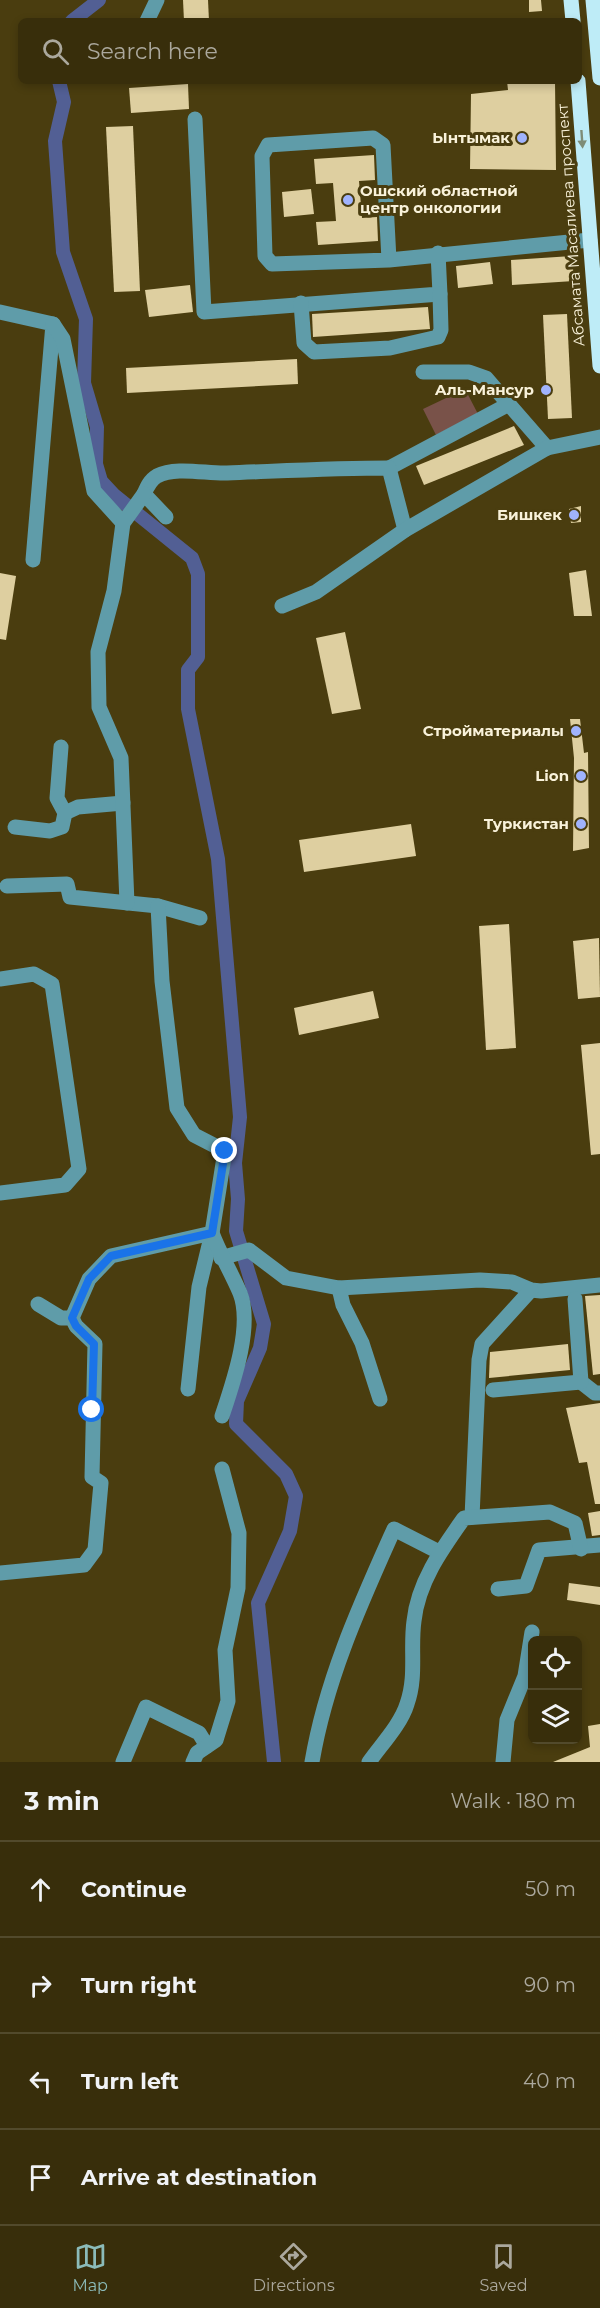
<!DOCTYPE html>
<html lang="en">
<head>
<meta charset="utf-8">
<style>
	:root { --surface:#382e0b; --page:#433a19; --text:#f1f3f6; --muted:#aba89d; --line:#524a2c; --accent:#8bbbb9 }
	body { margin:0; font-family:Montserrat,sans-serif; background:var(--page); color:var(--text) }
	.controls { position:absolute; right:18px; bottom:18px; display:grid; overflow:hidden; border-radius:9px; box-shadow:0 3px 9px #0003 }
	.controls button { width:54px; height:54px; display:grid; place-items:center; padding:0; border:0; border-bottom:2px solid var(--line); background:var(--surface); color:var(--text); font:30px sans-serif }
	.stop { position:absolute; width:18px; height:18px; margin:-14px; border:4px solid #1a73e8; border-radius:50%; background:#fff }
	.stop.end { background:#1a73e8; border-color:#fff; box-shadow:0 2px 6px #0008 }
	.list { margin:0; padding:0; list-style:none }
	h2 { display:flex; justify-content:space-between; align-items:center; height:78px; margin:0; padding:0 24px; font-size:26px }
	h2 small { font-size:20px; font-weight:400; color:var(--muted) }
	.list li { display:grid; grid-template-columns:39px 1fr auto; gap:18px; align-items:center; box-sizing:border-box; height:96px; padding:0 24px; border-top:2px solid var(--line) }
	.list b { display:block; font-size:22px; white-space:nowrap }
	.list em { font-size:20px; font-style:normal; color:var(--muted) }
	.icon { flex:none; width:33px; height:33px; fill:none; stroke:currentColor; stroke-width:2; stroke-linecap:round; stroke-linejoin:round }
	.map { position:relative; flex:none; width:600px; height:1762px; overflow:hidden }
	.search { position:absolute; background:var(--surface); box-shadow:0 3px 9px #0003; left:18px; right:18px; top:18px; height:66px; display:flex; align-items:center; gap:15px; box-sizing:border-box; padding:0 21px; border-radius:9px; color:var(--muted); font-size:22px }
	.sheet { height:462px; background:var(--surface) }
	nav { display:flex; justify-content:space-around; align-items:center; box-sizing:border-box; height:84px; border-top:2px solid var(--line); background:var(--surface); font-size:16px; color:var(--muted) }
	nav a { display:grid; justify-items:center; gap:3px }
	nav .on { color:var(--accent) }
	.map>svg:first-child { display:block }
	.green { fill:#795249 }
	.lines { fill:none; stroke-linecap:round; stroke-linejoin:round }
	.canal { stroke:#525f94; stroke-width:14 }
	.building { fill:#decfa0 }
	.minor { stroke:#5f9ca9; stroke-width:15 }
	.major { stroke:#beecf7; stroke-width:15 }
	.oneway { fill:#7e8c77 }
	.route { stroke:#1a73e8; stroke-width:8 }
	.poi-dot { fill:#a0b3fd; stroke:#4a3d0f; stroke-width:2 }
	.labels { text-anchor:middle; stroke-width:6; stroke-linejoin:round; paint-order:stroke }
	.poi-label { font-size:15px; font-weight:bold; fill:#f9f2da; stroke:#4a3d0f; text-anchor:end }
	.street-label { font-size:15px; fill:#f9f2da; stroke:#4a3d0f }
</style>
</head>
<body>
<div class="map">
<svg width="600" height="1762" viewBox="0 0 600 1762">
	<rect width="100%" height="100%" fill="#4a3d0f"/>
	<path class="green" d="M 465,389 L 478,414 L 436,435 L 423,409 Z"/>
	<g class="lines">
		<g class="canal">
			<path d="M 72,21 L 99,0"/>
			<path d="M 59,81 L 64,102 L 55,141 L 63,252 L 86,319 L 84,383 L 97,427 L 96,464 L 101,481 L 114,495 L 192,558 L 198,574 L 198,657 L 188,670 L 188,709 L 218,859 L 240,1117 L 235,1163 L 238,1199 L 236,1231 L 264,1324 L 260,1348 L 237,1401 L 236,1424 L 286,1474 L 296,1496 L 290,1531 L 258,1603 L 274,1762"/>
		</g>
	</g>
	<g class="building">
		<path d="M 183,0 L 208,0 L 209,21 L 184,21 Z"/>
		<path d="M 529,0 L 541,0 L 542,11 L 529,12 Z"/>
		<path d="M 507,81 L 555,81 L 556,170 L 470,169 L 471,94 L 508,90 Z"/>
		<path d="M 188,84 L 189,109 L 131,113 L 129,88 Z"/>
		<path d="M 133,126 L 140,291 L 114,292 L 106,127 Z"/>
		<path d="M 374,155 L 375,180 L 359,181 L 362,218 L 377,217 L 378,241 L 318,245 L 316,222 L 336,221 L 333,183 L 316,184 L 314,159 Z"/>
		<path d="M 311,189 L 314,214 L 284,217 L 282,192 Z"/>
		<path d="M 572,256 L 574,281 L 512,285 L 511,260 Z"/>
		<path d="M 490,262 L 493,284 L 458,288 L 456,266 Z"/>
		<path d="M 190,285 L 193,312 L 149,317 L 145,290 Z"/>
		<path d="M 428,307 L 430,329 L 313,337 L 312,314 Z"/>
		<path d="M 567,314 L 572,418 L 548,419 L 543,315 Z"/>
		<path d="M 297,359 L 298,384 L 127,393 L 126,368 Z"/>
		<path d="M 514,426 L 524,445 L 424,485 L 416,466 Z"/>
		<path d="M 581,506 L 581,522 L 571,523 L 569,509 Z"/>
		<path d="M 586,570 L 592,616 L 574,616 L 569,573 Z"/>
		<path d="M 0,573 L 16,576 L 6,640 L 0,639 Z"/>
		<path d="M 345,632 L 361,709 L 332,714 L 316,638 Z"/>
		<path d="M 570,719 L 580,719 L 584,753 L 588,752 L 589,848 L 573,851 L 574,758 Z"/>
		<path d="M 411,824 L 416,856 L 304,872 L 299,840 Z"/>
		<path d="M 509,924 L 516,1048 L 486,1050 L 479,926 Z"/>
		<path d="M 599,938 L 600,997 L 578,999 L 573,941 Z"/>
		<path d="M 373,991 L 379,1018 L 299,1035 L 294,1008 Z"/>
		<path d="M 600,1043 L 600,1154 L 591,1155 L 581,1045 Z"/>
		<path d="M 600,1295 L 600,1374 L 593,1375 L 585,1296 Z"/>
		<path d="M 568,1344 L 570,1370 L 489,1378 L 490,1352 Z"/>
		<path d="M 600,1403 L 600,1504 L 595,1504 L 587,1462 L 579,1463 L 566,1408 Z"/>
		<path d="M 600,1511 L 600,1535 L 592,1536 L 588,1513 Z"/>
		<path d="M 569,1583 L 600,1587 L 600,1605 L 567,1600 Z"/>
		<path d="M 600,1724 L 600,1762 L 553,1762 L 590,1747 L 588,1726 Z"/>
	</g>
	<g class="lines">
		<g class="minor">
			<path d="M 147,21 L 157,0"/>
			<path d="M 195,119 L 204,312 L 440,294 L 438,253"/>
			<path d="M 389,260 L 383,145 L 373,138 L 268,145 L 262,156 L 265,256 L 272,264 L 389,260 L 590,240"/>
			<path d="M 301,303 L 304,343 L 314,352 L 390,348 L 438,337 L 441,330 L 440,294"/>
			<path d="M 0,312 L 53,324 L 33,560"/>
			<path d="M 53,324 L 63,339 L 94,491 L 123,523"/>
			<path d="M 423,372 L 469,372 L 486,378 L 547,448"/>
			<path d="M 389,468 L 509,404"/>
			<path d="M 166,517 L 144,494 C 147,487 150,480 157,476 C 176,466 207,474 227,473 C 281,471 335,468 389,468 L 405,530"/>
			<path d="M 282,606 L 316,592 L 405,530 L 547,448 L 600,437"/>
			<path d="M 61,747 L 57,798 L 65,813"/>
			<path d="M 15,827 L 50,831 L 62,827 L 65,813 L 78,807 L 123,803"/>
			<path d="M 7,886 L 67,884 L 70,897 L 158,906 L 200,918"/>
			<path d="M 127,903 L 121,758 L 99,707 L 98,652 L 114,591 L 123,523 L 144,494"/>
			<path d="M 158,906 L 162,981 L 177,1108 L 194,1135 L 225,1151 L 212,1233 L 199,1287 L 188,1389"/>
			<path d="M 0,979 L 34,974 L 52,984 L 79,1169 L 65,1185 L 0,1193"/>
			<path d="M 221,1258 L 249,1250 L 286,1278 L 339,1288 L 480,1280 L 512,1282 L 531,1290 L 541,1291 L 600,1285"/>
			<path d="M 339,1288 L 343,1305 L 362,1343 L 380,1399"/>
			<path d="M 575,1299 L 581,1382 L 595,1393 L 600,1393"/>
			<path d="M 72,1318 L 89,1279 L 111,1256 L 212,1233 C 220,1254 231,1272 240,1293 C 253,1326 233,1383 222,1416"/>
			<path d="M 493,1390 L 581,1382"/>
			<path d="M 472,1517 L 479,1360 L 482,1344 L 531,1290"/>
			<path d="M 0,1573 L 84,1565 L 95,1550 L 101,1483 L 92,1477 L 95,1344 L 76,1326 L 72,1318 L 61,1318 L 38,1304"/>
			<path d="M 498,1589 L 526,1586 L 539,1550 L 600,1545"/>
			<path d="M 123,1762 L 146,1707 L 199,1733 L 207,1746"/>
			<path d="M 193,1762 L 197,1753 L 216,1740 L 228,1701 L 225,1650 L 238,1588 L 239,1533 L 222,1469"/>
			<path d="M 312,1762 C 326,1679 360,1605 394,1529 L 439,1552"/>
			<path d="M 369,1762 C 381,1745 401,1724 407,1704 C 417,1676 410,1649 414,1621 C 418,1582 442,1549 464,1518 L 550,1512 L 575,1523 L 581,1549"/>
			<path d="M 503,1762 L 507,1720 L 525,1676 L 532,1632"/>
		</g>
		<g class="major">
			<path d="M 571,0 L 573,21"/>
			<path d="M 593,0 L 600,78"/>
			<path d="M 578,81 L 600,366"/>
		</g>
	</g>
	<defs><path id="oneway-solid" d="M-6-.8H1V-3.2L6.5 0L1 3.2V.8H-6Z" transform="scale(1.5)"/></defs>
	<use class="oneway" href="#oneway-solid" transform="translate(582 139) rotate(86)"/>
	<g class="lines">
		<path class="route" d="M 92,1410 L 94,1344 L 76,1326 L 72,1318 L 89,1279 L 111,1256 L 212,1233 L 225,1151"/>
	</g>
	<g class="poi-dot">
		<circle cx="522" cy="138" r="6"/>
		<circle cx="348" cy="200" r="6"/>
		<circle cx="546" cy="390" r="6"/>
		<circle cx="574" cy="515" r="6"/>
		<circle cx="576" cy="731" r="6"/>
		<circle cx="581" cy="776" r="6"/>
		<circle cx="581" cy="824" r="6"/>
	</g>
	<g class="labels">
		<g class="poi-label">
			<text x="510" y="143">Ынтымак</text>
			<text x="360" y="196" text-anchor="start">Ошский областной<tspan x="360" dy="17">центр онкологии</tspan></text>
			<text x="534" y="395">Аль-Мансур</text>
			<text x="562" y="520">Бишкек</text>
			<text x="564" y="736">Стройматериалы</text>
			<text x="569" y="781">Lion</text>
			<text x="569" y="829">Туркистан</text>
		</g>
		<g class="street-label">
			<text transform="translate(571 225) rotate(-94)" y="5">Абсамата Масалиева проспект</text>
		</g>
	</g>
</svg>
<div class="controls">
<button><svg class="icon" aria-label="locate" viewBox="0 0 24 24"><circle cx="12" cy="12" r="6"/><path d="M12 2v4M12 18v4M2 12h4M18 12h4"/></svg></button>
<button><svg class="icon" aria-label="layers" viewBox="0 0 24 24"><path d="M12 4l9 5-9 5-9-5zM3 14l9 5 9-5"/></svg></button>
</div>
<div class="stop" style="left:92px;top:1410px"></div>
<div class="stop end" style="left:225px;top:1151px"></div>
<div class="search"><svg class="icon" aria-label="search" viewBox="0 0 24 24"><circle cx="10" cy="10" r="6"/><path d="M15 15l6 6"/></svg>Search here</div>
</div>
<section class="sheet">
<h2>3 min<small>Walk · 180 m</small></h2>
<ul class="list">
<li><svg class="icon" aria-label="ahead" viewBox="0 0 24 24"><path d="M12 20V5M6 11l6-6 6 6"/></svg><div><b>Continue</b></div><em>50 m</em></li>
<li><svg class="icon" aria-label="right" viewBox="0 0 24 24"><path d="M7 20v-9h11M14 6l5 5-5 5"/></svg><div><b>Turn right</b></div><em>90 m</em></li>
<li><svg class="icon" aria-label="left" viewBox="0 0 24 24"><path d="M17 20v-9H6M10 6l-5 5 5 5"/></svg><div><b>Turn left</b></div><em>40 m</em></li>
<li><svg class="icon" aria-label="arrive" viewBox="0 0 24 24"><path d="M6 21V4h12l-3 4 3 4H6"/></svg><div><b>Arrive at destination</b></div></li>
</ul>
</section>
<nav>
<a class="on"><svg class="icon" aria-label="map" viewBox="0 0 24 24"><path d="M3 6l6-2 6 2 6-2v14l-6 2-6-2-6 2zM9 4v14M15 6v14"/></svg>Map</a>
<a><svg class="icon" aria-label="directions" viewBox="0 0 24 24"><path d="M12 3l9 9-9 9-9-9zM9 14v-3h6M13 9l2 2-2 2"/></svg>Directions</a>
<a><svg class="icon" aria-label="saved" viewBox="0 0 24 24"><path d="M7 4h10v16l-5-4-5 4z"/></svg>Saved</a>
</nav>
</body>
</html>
